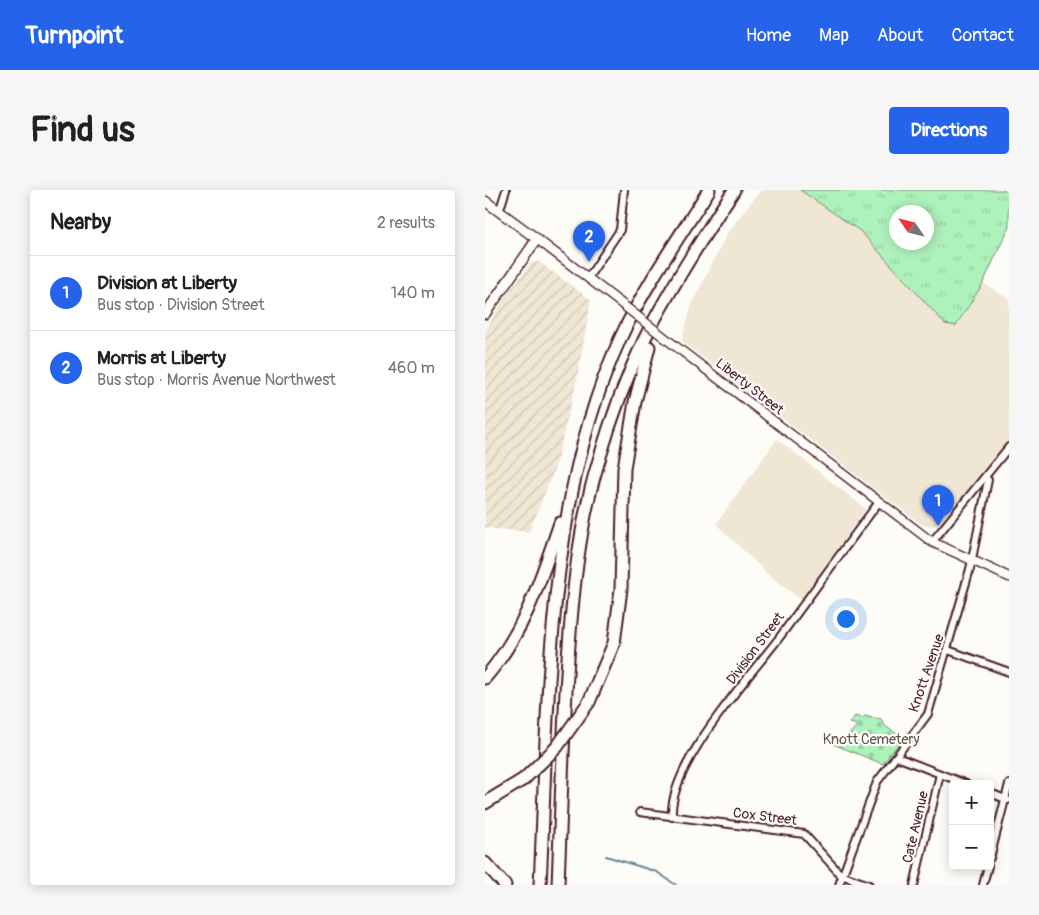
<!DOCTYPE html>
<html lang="en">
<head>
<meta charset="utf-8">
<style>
	:root { --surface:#fff; --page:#f6f6f6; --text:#202124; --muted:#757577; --line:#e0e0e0; --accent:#2563eb }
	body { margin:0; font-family:Pangolin,sans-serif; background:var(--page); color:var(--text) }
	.controls { position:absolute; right:15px; bottom:15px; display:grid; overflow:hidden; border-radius:5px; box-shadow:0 2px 12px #0003 }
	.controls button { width:45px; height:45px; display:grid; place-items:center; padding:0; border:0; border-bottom:1px solid var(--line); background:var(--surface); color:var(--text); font:25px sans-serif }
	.compass { position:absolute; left:404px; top:15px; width:45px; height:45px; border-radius:50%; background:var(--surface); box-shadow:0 2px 12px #0003; rotate:305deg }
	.you { position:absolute; left:360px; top:428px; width:18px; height:18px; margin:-12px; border:4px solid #fff; border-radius:50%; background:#1a73e8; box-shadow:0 0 0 8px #1a73e833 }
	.badge { display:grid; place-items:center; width:32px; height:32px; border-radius:50%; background:var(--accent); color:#fff; font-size:16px; font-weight:700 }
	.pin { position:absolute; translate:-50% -41px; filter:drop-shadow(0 1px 2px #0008) }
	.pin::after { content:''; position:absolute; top:26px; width:18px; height:15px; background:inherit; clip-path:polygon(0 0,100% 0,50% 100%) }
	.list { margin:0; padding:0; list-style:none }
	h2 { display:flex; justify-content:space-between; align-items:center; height:65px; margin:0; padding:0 20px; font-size:21px }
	h2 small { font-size:16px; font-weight:400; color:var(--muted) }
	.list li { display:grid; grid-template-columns:32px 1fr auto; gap:15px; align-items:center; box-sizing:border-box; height:75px; padding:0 20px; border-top:1px solid var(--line) }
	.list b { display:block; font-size:19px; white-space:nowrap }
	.list p { margin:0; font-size:16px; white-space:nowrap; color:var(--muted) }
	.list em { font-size:16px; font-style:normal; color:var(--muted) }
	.map { position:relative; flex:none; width:524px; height:695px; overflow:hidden; border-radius:5px }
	header { display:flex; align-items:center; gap:30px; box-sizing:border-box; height:70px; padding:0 25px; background:var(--accent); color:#fff }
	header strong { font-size:24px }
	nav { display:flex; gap:28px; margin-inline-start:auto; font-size:18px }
	.intro { display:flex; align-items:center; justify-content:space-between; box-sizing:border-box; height:120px; padding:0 30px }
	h1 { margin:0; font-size:35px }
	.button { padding:12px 22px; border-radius:5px; background:var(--accent); color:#fff; font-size:18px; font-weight:700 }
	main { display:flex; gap:30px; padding:0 30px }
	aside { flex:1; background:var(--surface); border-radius:5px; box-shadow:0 2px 12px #0003 }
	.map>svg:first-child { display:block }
	.built { fill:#efe6d4 }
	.industrial { fill:url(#industrial-furrows) }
	.grass { fill:url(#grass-tufts); stroke:#7c8873; fill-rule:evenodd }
	.cemetery { fill:url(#cemetery-stones); stroke:#7c8873 }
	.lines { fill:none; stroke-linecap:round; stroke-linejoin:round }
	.stream { stroke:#6a8896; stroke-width:2 }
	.minor-casing { stroke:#4a1f2b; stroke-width:10 }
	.tertiary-casing { stroke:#4a1f2b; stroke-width:11 }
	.secondary-casing { stroke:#4a1f2b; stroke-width:12 }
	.motorway-casing { stroke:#4a1f2b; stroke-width:15 }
	.minor { stroke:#fdfcf7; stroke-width:6 }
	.tertiary { stroke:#fdfcf7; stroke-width:8 }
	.secondary { stroke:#fdfcf7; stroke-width:9 }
	.motorway { stroke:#fdfcf7; stroke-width:11 }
	.tertiary-bridge-casing { stroke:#4a1f2b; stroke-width:11; stroke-linecap:butt }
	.motorway-bridge-casing { stroke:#4a1f2b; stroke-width:15; stroke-linecap:butt }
	.tertiary-bridge { stroke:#fdfcf7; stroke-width:8 }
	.motorway-bridge { stroke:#fdfcf7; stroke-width:11 }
	.labels { text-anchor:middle; stroke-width:4.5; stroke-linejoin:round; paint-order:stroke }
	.street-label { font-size:14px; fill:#4a1f2b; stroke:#fdfcf7 }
	.park-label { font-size:14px; fill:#63544f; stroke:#fdfcf7 }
</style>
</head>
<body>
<header>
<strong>Turnpoint</strong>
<nav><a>Home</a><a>Map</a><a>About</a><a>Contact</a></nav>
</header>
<div class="intro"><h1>Find us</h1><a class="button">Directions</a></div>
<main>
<aside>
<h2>Nearby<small>2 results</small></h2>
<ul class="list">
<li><span class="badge">1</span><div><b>Division at Liberty</b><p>Bus stop · Division Street</p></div><em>140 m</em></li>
<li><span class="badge">2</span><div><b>Morris at Liberty</b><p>Bus stop · Morris Avenue Northwest</p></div><em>460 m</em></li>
</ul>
</aside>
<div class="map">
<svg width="524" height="695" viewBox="0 0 524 695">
	<defs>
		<pattern id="industrial-furrows" width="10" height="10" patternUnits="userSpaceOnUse" patternTransform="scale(1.25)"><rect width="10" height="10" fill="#efe6d4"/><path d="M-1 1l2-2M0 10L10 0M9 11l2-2" fill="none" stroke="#cec5b6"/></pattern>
		<pattern id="grass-tufts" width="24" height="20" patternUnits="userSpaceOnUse" patternTransform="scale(1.25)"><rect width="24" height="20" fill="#adf1bb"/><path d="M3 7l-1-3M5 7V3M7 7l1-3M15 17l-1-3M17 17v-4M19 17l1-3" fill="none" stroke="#96cea1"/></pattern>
		<pattern id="cemetery-stones" width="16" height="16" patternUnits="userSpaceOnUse" patternTransform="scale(1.25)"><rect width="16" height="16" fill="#adf1bb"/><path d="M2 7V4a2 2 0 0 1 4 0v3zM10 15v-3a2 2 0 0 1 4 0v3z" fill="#96cea1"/></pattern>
	</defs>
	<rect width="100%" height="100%" fill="#fdfcf7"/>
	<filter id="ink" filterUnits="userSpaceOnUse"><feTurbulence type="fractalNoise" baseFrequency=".02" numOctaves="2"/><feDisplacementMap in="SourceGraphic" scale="10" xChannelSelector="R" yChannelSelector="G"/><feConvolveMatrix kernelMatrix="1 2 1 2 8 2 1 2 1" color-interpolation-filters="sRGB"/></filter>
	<g filter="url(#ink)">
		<g class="built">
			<path d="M 276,0 L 315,0 L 375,41 L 460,134 L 474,134 L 498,93 L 524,109 L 524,251 L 456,332 L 449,336 L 438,335 L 404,310 L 198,152 L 197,149 L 207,114 L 243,42 Z"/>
			<path d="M 292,249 L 381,319 L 316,410 L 283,384 L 231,334 Z"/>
		</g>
		<path class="industrial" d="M 47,72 L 54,72 L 106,110 L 92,189 L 70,278 L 44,342 L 0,338 L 0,142 L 19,108 Z"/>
		<path class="grass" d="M 315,0 L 524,0 L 524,37 L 498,93 L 471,136 L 460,134 L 375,41 ZM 412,22 L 442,22 L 442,52 L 412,52 Z"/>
		<path class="cemetery" d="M 370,526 L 377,528 L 380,526 L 396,529 L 400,536 L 418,548 L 398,574 L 348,554 L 365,544 L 372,535 L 365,533 Z"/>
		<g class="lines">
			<path class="stream" d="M 121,666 L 172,682 L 191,695"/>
			<defs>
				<g id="minor">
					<path d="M 14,22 L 21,0"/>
					<path d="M 103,88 L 135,40 L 139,0"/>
					<path d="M 447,352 L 524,257"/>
					<path d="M 463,460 L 524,482"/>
					<path d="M 412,567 L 481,594"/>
					<path d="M 505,603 L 523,610"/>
					<path d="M 155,622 L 319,644 L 356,685 L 384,695"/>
					<path d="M 187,627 C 183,574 265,487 297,444 C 329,400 361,356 394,312"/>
					<path d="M 505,668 L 524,594"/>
					<path d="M 354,695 L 392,592 L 443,524 L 485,379 L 503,290 L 500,287"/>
					<path d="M 429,695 L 455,584"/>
					<path d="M 498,695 L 503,676"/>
				</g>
				<g id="tertiary">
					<path d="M 52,49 L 133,111"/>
					<path d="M 189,155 L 447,352 L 524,387"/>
				</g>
				<path id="secondary" d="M 0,11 L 52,49 L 0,124"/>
				<g id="motorway">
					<path d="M 0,488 C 40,441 55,391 75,333"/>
					<path d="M 104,512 L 129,453 L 136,399 L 139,278 L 150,212 L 164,157"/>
					<path d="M 0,613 L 39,589"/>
					<path d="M 0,673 L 20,695"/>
					<path d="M 55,695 C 64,516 59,315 135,149 C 159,97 193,49 224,0"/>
					<path d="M 73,695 C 76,619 78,544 83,468 C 88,401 94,334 114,270 C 126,229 141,188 159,150 C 185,98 217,48 249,0"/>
				</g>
			</defs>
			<use href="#minor" class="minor-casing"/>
			<use href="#tertiary" class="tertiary-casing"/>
			<use href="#secondary" class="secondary-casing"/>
			<use href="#motorway" class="motorway-casing"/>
			<use href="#minor" class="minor"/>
			<use href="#tertiary" class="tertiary"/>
			<use href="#secondary" class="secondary"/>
			<use href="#motorway" class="motorway"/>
			<defs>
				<path id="tertiary-bridge" d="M 133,111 L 189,155"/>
				<path id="motorway-bridge" d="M 39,589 L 72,557 L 104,512"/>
			</defs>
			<use href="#tertiary-bridge" class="tertiary-bridge-casing"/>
			<use href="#motorway-bridge" class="motorway-bridge-casing"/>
			<use href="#tertiary-bridge" class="tertiary-bridge"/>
			<use href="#motorway-bridge" class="motorway-bridge"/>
		</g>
	</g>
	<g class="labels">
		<g class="street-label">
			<text transform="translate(265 196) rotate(38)" y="5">Liberty Street</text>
			<text transform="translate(270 458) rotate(-53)" y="5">Division Street</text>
			<text transform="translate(441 483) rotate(-71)" y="5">Knott Avenue</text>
			<text transform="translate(280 626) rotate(7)" y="5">Cox Street</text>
			<text transform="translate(430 637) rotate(-77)" y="5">Cate Avenue</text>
		</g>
		<g class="park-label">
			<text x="386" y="554">Knott Cemetery</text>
		</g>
	</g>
</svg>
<div class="controls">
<button>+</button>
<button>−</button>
</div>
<svg class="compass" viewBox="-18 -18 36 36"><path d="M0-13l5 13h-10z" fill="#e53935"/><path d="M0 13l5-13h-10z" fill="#757577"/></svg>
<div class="you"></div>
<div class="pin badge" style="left:453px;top:336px">1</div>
<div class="pin badge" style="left:104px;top:72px">2</div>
</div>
</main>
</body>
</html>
